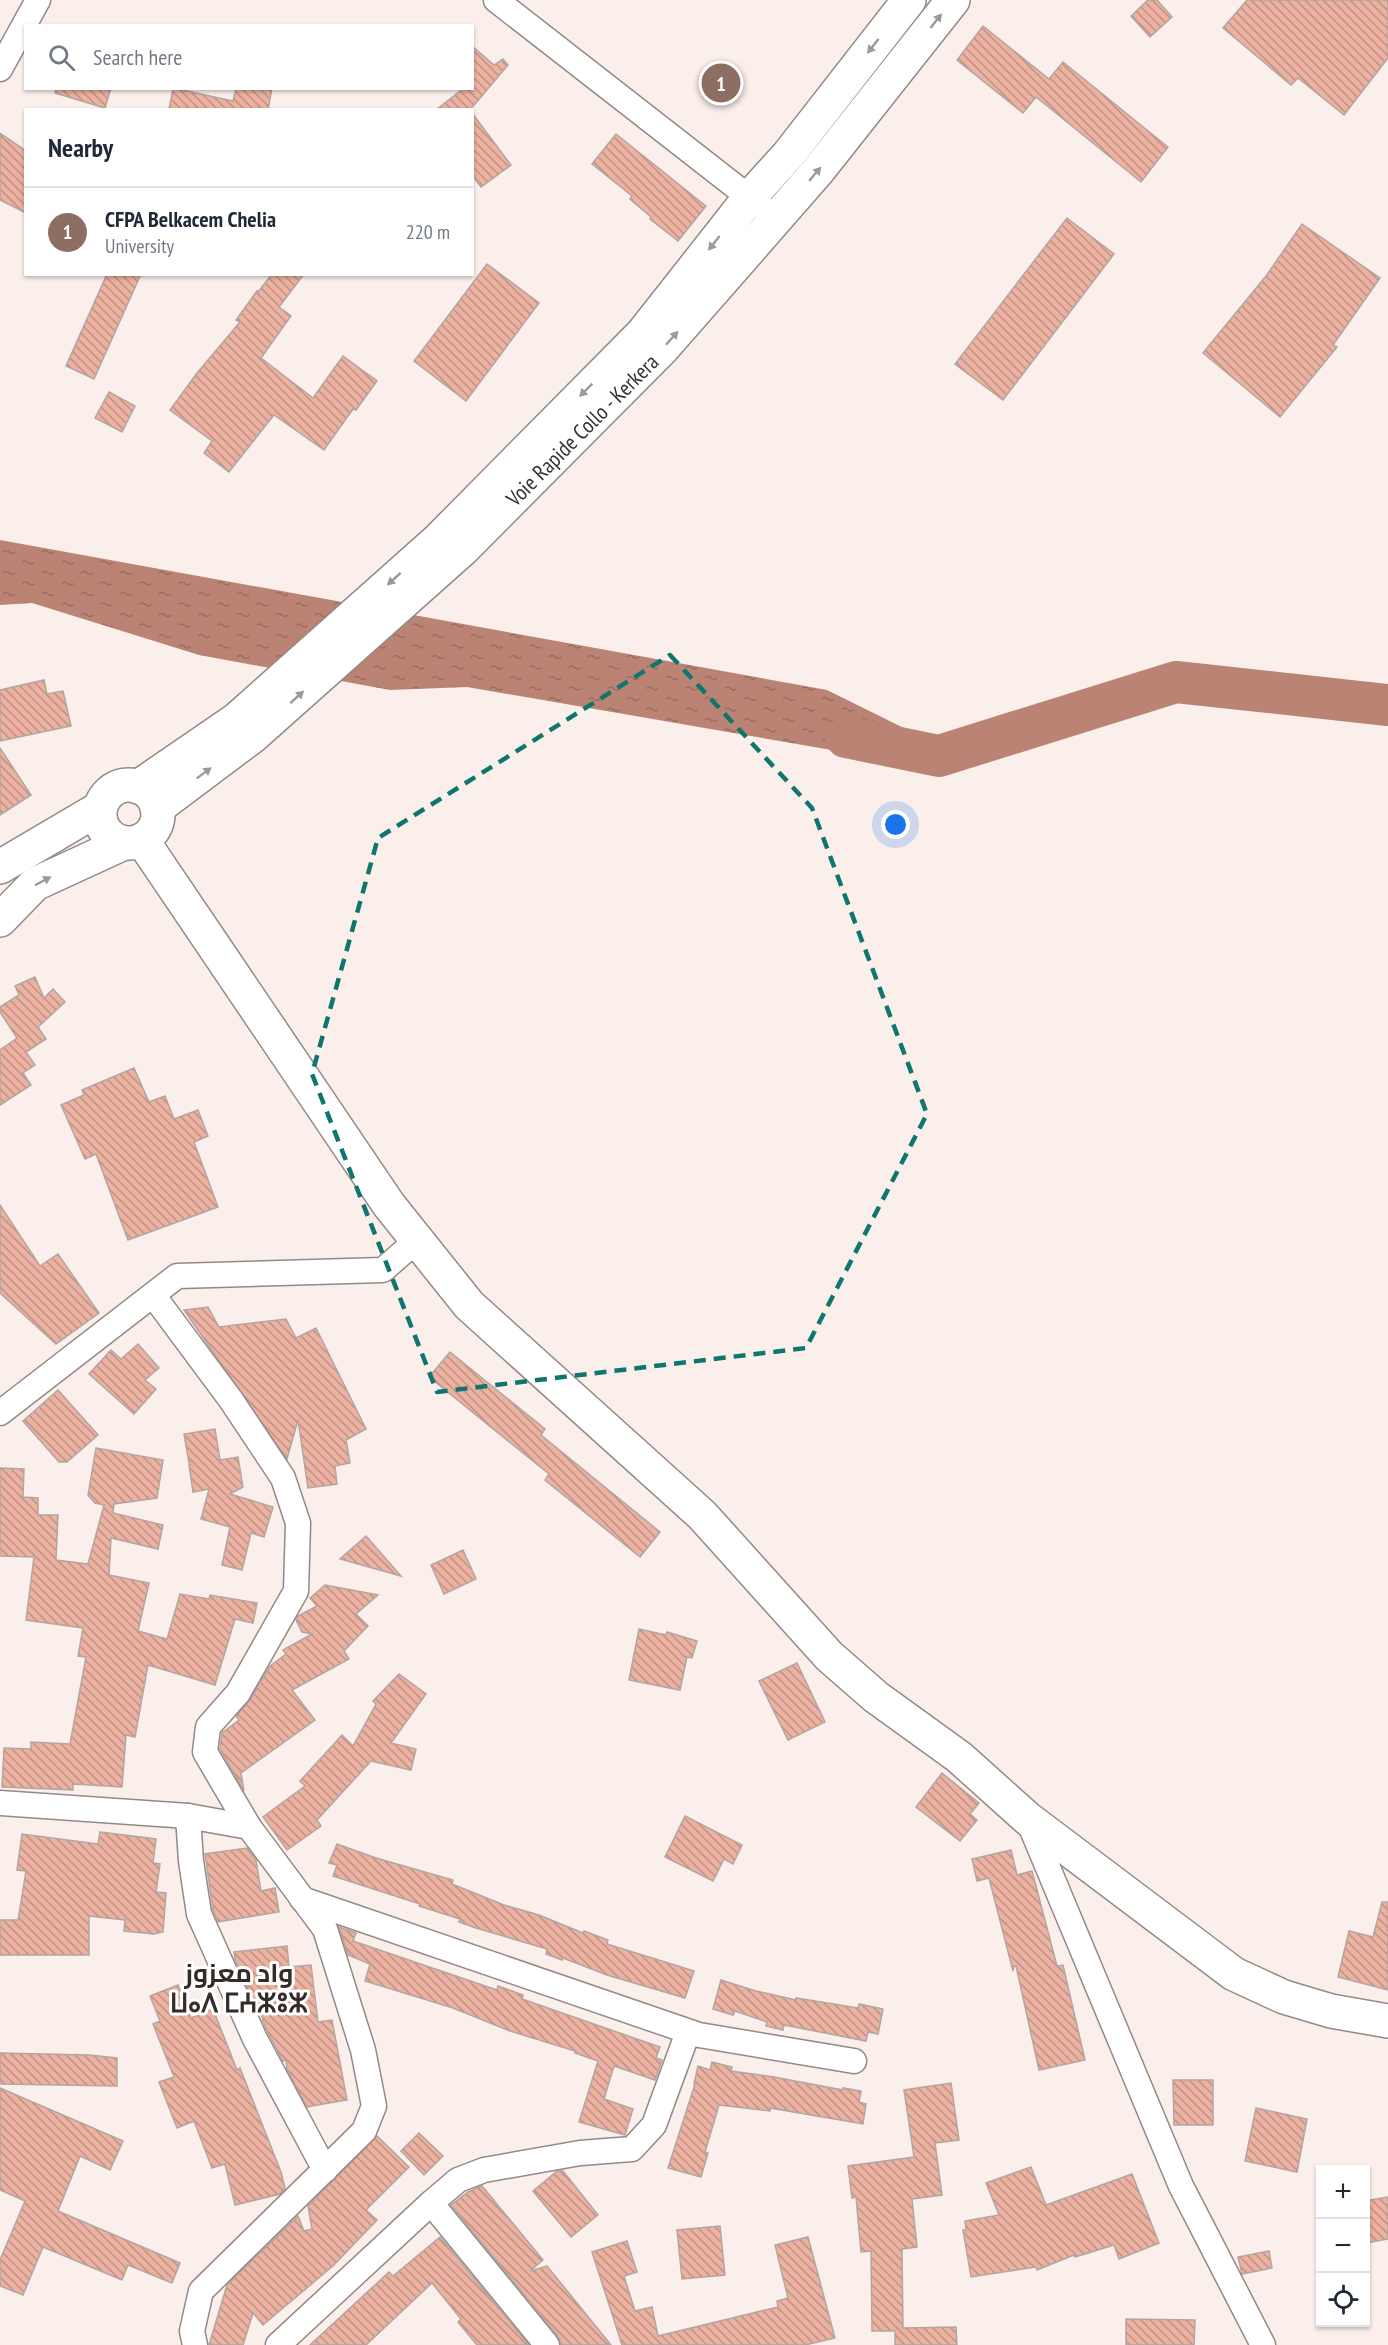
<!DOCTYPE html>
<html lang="en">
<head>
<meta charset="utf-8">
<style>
	:root { --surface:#fff; --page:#f2f2f3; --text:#1f2937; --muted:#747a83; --line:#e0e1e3; --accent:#0f766e }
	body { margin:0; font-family:"PT Sans Narrow",Cairo,"Noto Sans Tifinagh",sans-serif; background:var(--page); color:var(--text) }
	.controls { position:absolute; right:18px; bottom:18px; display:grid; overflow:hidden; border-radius:0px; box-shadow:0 2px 4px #0004 }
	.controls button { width:54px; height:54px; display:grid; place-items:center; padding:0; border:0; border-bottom:2px solid var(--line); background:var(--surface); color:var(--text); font:30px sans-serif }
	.you { position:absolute; left:896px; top:825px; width:21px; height:21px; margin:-15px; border:4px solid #fff; border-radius:50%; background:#1a73e8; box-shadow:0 0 0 9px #1a73e833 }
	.badge { display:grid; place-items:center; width:39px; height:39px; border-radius:50%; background:var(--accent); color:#fff; font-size:20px; font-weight:700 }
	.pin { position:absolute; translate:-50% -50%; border:3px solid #fff; box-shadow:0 2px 6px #0006 }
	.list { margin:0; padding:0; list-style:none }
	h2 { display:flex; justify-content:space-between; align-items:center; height:78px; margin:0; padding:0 24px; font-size:26px }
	h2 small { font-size:20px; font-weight:400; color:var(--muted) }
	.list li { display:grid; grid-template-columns:39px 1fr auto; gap:18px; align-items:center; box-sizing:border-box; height:90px; padding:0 24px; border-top:2px solid var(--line) }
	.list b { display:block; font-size:22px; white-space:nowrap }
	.list p { margin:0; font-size:20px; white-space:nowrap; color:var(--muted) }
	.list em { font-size:20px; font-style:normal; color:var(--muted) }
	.icon { flex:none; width:33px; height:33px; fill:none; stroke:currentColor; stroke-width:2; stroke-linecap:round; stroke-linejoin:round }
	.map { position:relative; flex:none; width:1388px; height:2345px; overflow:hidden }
	.search { position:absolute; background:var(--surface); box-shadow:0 2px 4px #0004; left:24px; top:24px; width:450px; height:66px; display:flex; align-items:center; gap:15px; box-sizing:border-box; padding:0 21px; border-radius:0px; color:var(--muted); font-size:22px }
	.panel { position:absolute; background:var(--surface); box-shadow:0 2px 4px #0004; left:24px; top:108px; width:450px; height:168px; border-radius:0px }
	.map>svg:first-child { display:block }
	.water { fill:url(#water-ripples) }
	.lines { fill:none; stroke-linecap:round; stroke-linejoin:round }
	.river { stroke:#bb8373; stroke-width:42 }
	.building { fill:url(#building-back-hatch); stroke:#b2a6a3; stroke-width:1.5 }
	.minor-casing { stroke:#948986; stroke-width:27 }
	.secondary-casing { stroke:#948986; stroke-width:36 }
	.trunk-casing { stroke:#948986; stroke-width:36 }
	.minor { stroke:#fff; stroke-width:24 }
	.secondary { stroke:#fff; stroke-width:33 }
	.trunk { stroke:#fff; stroke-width:33 }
	.oneway { fill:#9c9998 }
	.marked { fill:none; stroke:#0f766e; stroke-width:4.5; stroke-dasharray:12 8; stroke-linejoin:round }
	.labels { text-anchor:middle; stroke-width:6; stroke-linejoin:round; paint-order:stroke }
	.street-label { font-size:22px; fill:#383332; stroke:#fff }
	.quarter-label { font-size:26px; font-weight:bold; fill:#342c29; stroke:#fff }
</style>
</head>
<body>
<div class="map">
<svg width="1388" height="2345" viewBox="0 0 1388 2345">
	<defs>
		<pattern id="water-ripples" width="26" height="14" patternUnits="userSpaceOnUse" patternTransform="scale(1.5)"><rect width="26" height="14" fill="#bb8373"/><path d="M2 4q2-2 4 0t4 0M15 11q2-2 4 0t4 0" fill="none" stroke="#996c5f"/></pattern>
		<pattern id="building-back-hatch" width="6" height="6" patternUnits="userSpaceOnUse" patternTransform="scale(1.5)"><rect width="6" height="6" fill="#ecb1a0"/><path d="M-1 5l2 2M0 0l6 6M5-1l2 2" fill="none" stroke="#c09183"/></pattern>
	</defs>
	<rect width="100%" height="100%" fill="#fbefeb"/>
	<path class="water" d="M 0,540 L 827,690 L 920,736 L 884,759 L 467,687 L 390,690 L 199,655 L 32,603 L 0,605 Z"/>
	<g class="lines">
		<path class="river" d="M 846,737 L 939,756 L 1176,682 L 1388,705"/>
	</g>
	<g class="building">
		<path d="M 1148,0 L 1157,0 L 1172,17 L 1150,37 L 1131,16 Z"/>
		<path d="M 1247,0 L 1388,0 L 1388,58 L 1344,115 L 1298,78 L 1291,85 L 1223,28 Z"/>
		<path d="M 983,26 L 1049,79 L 1063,62 L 1168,147 L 1141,182 L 1036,97 L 1023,113 L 957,60 Z"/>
		<path d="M 472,46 L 494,65 L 503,59 L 508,65 L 470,110 L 436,110 L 464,88 L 472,88 Z"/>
		<path d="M 56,88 L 111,88 L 105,108 L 55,93 Z"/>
		<path d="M 173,88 L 233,101 L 236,88 L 272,88 L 268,110 L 169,110 Z"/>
		<path d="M 472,113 L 511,165 L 481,187 L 472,175 Z"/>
		<path d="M 0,133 L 26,151 L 26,213 L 0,200 Z"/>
		<path d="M 616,134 L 706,206 L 678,241 L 650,219 L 651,217 L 630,199 L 632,196 L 592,164 Z"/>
		<path d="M 1067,218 L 1114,254 L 1003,400 L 955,364 Z"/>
		<path d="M 1302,224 L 1380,278 L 1333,345 L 1337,347 L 1280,417 L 1203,353 L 1266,276 Z"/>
		<path d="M 487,264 L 539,303 L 466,401 L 414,361 Z"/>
		<path d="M 107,274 L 141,274 L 94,379 L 66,366 Z"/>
		<path d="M 272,274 L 304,274 L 279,307 L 291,316 L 261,358 L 313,398 L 343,356 L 377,381 L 356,410 L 353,409 L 324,450 L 274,415 L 229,472 L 204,453 L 212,441 L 170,410 L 197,373 L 240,322 L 236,320 L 257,291 L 258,292 Z"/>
		<path d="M 109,392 L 135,406 L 122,432 L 95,418 Z"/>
		<path d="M 44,680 L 47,694 L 63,691 L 71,726 L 0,741 L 0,690 Z"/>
		<path d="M 0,748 L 31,795 L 0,815 Z"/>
		<path d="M 35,977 L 44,998 L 53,989 L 65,1002 L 38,1027 L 46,1039 L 26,1052 L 35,1065 L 23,1073 L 31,1085 L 0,1105 L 0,1050 L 17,1038 L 0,1012 L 0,1007 L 19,995 L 15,986 Z"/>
		<path d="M 134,1068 L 149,1102 L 165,1096 L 174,1119 L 198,1110 L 208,1136 L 194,1142 L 218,1207 L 128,1240 L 96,1154 L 85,1159 L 61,1105 L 84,1095 L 82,1090 Z"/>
		<path d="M 0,1205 L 40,1266 L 58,1254 L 99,1313 L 56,1344 L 0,1293 Z"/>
		<path d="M 208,1307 L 219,1327 L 286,1319 L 296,1338 L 316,1328 L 366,1429 L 346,1440 L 350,1463 L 335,1466 L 337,1484 L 308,1488 L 298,1420 L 287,1459 L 184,1310 Z"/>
		<path d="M 138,1344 L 159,1368 L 145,1380 L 156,1389 L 134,1414 L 89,1374 L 111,1350 L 121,1359 Z"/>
		<path d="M 450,1352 L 545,1429 L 541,1435 L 660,1532 L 640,1557 L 545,1480 L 549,1474 L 429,1377 Z"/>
		<path d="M 58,1390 L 98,1435 L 67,1462 L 59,1462 L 23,1421 Z"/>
		<path d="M 215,1429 L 220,1460 L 238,1457 L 243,1487 L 230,1494 L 273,1507 L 264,1537 L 251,1533 L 242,1570 L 222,1565 L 230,1527 L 201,1519 L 209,1489 L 193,1492 L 189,1465 L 191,1465 L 189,1463 L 184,1434 Z"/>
		<path d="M 96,1448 L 163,1460 L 157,1498 L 114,1504 L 113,1513 L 163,1525 L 158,1549 L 111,1538 L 109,1575 L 149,1583 L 138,1631 L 167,1639 L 180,1594 L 209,1599 L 210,1595 L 257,1603 L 253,1623 L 235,1619 L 215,1685 L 148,1665 L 135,1737 L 126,1735 L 122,1787 L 73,1784 L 73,1790 L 2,1787 L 4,1748 L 31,1749 L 31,1742 L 70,1744 L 86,1657 L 78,1656 L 83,1628 L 26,1620 L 34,1557 L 0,1556 L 0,1468 L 24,1469 L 23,1497 L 38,1498 L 38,1515 L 58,1515 L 56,1560 L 88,1564 L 104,1505 L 95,1503 L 88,1495 Z"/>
		<path d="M 366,1536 L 401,1576 L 340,1559 Z"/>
		<path d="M 463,1550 L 476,1579 L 444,1594 L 431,1565 Z"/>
		<path d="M 325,1585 L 378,1595 L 356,1614 L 368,1626 L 344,1651 L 349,1659 L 292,1690 L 315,1720 L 241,1773 L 244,1791 L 220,1749 L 222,1733 L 239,1720 L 236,1716 L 250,1700 L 270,1666 L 286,1654 L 283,1650 L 312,1634 L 302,1632 L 296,1620 L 298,1616 L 317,1606 L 310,1598 Z"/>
		<path d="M 639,1629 L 666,1635 L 667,1632 L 697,1641 L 692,1658 L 687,1657 L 680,1690 L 629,1680 Z"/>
		<path d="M 797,1663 L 825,1722 L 788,1740 L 759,1681 Z"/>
		<path d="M 399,1674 L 426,1694 L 391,1743 L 416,1749 L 411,1770 L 371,1761 L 317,1820 L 321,1826 L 287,1850 L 263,1817 L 305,1786 L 300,1781 L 342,1735 L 353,1746 L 376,1704 L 373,1701 Z"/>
		<path d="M 942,1773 L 979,1803 L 970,1814 L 977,1820 L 960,1841 L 916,1807 Z"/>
		<path d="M 685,1816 L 742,1845 L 733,1864 L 724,1859 L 713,1881 L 665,1857 Z"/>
		<path d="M 100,1832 L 156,1839 L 153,1863 L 160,1864 L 156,1892 L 166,1893 L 163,1932 L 154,1934 L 124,1931 L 125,1920 L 89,1916 L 89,1955 L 0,1955 L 0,1920 L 18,1920 L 26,1871 L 17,1870 L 22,1834 L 98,1844 Z"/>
		<path d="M 337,1844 L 376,1858 L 453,1880 L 452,1884 L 504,1905 L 539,1915 L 583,1933 L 584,1931 L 608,1940 L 607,1944 L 694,1971 L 685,1998 L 607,1975 L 563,1958 L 562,1960 L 546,1954 L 547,1949 L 476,1928 L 459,1922 L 460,1919 L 419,1906 L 420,1904 L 333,1876 L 337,1865 L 329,1863 Z"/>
		<path d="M 247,1848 L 256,1860 L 261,1891 L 275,1888 L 279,1912 L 218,1922 L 213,1910 L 205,1854 Z"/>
		<path d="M 1011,1850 L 1017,1875 L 1032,1871 L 1057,1966 L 1063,1965 L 1085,2060 L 1039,2070 L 1016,1966 L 1014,1966 L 1013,1971 L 989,1878 L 977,1881 L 972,1859 Z"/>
		<path d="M 1382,1902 L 1388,1902 L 1388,1990 L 1338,1977 L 1349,1931 L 1373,1937 Z"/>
		<path d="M 339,1927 L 356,1933 L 353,1941 L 497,1990 L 498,1986 L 523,1995 L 522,1999 L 660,2047 L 656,2058 L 662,2060 L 655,2080 L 614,2066 L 604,2099 L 633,2109 L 625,2135 L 579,2122 L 598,2061 L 575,2053 L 575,2051 L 510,2031 L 453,2008 L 365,1981 L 370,1964 L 348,1955 Z"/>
		<path d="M 287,1946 L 289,1967 L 311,1965 L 318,2022 L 332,2020 L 347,2100 L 307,2107 L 287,2069 L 286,2060 L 283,2061 L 268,2033 L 263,2021 L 260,2004 L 255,2005 L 235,1959 L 234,1952 Z"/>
		<path d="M 721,1980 L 756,1991 L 796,2000 L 796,1998 L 858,2008 L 859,2004 L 883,2009 L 878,2034 L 868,2032 L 866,2041 L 784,2025 L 783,2030 L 766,2026 L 767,2022 L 735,2011 L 733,2015 L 713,2009 Z"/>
		<path d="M 178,1985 L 191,2018 L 213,2009 L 237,2070 L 240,2068 L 281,2172 L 285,2188 L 280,2194 L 235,2205 L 225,2164 L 212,2168 L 194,2121 L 177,2128 L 159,2082 L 174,2077 L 153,2024 L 160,2021 L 150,1996 Z"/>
		<path d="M 0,2053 L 89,2055 L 117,2058 L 117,2086 L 0,2084 Z"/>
		<path d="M 712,2062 L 732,2067 L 731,2071 L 774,2077 L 843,2090 L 843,2088 L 861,2091 L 859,2102 L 866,2104 L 863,2124 L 770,2108 L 770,2111 L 719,2105 L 705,2152 L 708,2153 L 701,2177 L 668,2168 L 695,2084 L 694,2084 L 698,2066 L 710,2070 Z"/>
		<path d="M 1173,2080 L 1213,2080 L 1213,2125 L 1174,2125 Z"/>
		<path d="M 951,2083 L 959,2140 L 935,2143 L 942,2195 L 912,2199 L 917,2247 L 902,2249 L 903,2328 L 956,2327 L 957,2345 L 895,2345 L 895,2331 L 872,2331 L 871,2251 L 861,2252 L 856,2197 L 852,2198 L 848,2166 L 914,2157 L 904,2090 Z"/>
		<path d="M 0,2088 L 123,2141 L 110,2170 L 80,2156 L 58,2211 L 180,2263 L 172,2283 L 128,2265 L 122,2280 L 43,2247 L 23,2295 L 0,2286 L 0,2260 L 25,2201 L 0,2190 Z"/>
		<path d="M 1256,2108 L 1307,2119 L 1297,2172 L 1245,2161 Z"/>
		<path d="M 419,2133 L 443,2156 L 424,2175 L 401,2151 Z"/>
		<path d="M 377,2136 L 409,2167 L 366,2210 L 377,2220 L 334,2265 L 263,2325 L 253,2313 L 243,2345 L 209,2345 L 227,2285 L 298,2216 L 304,2231 L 312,2229 L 308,2206 Z"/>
		<path d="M 1031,2167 L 1046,2205 L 1132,2174 L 1159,2243 L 1119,2259 L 1114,2245 L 1075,2257 L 1074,2255 L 1037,2270 L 1036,2267 L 971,2277 L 963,2230 L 966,2230 L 965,2221 L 999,2215 L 986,2183 Z"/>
		<path d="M 557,2171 L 563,2171 L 598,2215 L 571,2237 L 533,2191 Z"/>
		<path d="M 482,2186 L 543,2260 L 530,2271 L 547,2266 L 611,2345 L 561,2345 L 558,2336 L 451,2205 L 468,2192 Z"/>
		<path d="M 1388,2197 L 1388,2239 L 1365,2243 L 1365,2201 Z"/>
		<path d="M 720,2226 L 725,2275 L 682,2279 L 677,2230 Z"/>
		<path d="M 440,2237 L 529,2345 L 477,2345 L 458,2322 L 461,2319 L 432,2283 L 366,2345 L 310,2345 L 389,2272 L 393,2276 Z"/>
		<path d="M 808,2237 L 835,2338 L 805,2345 L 622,2345 L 592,2252 L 627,2241 L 637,2272 L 624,2276 L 635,2311 L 652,2307 L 658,2336 L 778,2307 L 777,2301 L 788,2298 L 775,2245 Z"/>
		<path d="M 1269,2251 L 1272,2268 L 1242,2274 L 1238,2257 Z"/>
		<path d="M 1126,2319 L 1195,2320 L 1194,2345 L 1126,2345 Z"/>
	</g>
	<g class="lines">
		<defs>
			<g id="minor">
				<path d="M 496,0 L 777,219"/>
				<path d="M 0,69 L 38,0"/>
				<path d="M 153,1295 L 231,1400 L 283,1478 L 298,1523 L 296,1591 L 238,1693 L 208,1727 L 205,1752 L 249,1827 L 325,1929 L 363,2050 L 374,2106 L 364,2131 L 201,2291 L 192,2331 L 195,2345"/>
				<path d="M 0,1413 L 177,1276 L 383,1270 L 417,1240"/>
				<path d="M 0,1803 L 188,1816 L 249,1827"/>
				<path d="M 188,1816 L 191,1861 L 199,1914 L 255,2039 L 325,2170"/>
				<path d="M 1028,1820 L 1181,2186 L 1263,2345"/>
				<path d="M 302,1899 L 699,2035 L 854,2061"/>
				<path d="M 431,2203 L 458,2180 L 484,2170 L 580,2153 L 632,2149 L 654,2125 L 688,2032"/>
				<path d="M 278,2345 L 431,2203 L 547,2345"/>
			</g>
			<path id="secondary" d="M 142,840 L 389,1205 L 469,1305 L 702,1515 L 829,1656 L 876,1697 L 959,1757 L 1027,1818 L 1234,1974 L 1284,1997 L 1331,2011 L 1388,2021"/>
			<g id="trunk">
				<circle cx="129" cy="814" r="29"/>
				<path d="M 138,787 L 237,719 L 438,540 L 643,333 L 750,197 L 789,154 L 909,0"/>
				<path d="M 157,808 L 253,736 L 462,550 L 663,348 L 817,172 L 953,0"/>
				<path d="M 0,867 L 100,808"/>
				<path d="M 0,920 L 35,884 L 124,843"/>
			</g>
		</defs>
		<use href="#minor" class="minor-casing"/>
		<use href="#secondary" class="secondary-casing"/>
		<use href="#trunk" class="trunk-casing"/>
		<use href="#minor" class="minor"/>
		<use href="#secondary" class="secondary"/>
		<use href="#trunk" class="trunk"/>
	</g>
	<defs><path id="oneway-solid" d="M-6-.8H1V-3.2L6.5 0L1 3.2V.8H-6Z" transform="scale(1.5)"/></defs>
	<g class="oneway">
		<use href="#oneway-solid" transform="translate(936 21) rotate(-52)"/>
		<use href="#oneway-solid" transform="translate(873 46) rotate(128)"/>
		<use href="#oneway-solid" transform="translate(815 174) rotate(-50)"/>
		<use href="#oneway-solid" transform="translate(714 243) rotate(128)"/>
		<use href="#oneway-solid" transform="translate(672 338) rotate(-48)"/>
		<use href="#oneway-solid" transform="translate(586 390) rotate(135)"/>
		<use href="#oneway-solid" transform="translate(394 579) rotate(138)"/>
		<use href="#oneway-solid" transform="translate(297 697) rotate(-42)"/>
		<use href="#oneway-solid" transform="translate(204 773) rotate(-37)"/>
		<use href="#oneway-solid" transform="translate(43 881) rotate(-28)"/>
	</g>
	<path class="marked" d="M 670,655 L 812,808 L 927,1114 L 806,1348 L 437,1392 L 312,1074 L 378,838 Z"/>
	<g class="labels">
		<g class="street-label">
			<text transform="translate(582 430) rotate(-45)" y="8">Voie Rapide Collo - Kerkera</text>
		</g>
		<g class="quarter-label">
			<text x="239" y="1982">واد معزوز<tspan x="239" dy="30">ⵡⴰⴷ ⵎⵄⵣⵓⵣ</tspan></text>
		</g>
	</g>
</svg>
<div class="controls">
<button>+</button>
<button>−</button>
<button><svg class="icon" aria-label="locate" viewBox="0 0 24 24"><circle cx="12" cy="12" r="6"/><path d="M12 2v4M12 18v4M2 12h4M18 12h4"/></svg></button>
</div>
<div class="you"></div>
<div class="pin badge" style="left:721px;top:83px;background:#8d6e63">1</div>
<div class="search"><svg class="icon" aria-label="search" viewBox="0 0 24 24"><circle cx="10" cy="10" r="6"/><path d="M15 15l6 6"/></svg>Search here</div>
<section class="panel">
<h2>Nearby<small></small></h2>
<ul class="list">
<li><span class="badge" style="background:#8d6e63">1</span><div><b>CFPA Belkacem Chelia</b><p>University</p></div><em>220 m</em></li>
</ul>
</section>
</div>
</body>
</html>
